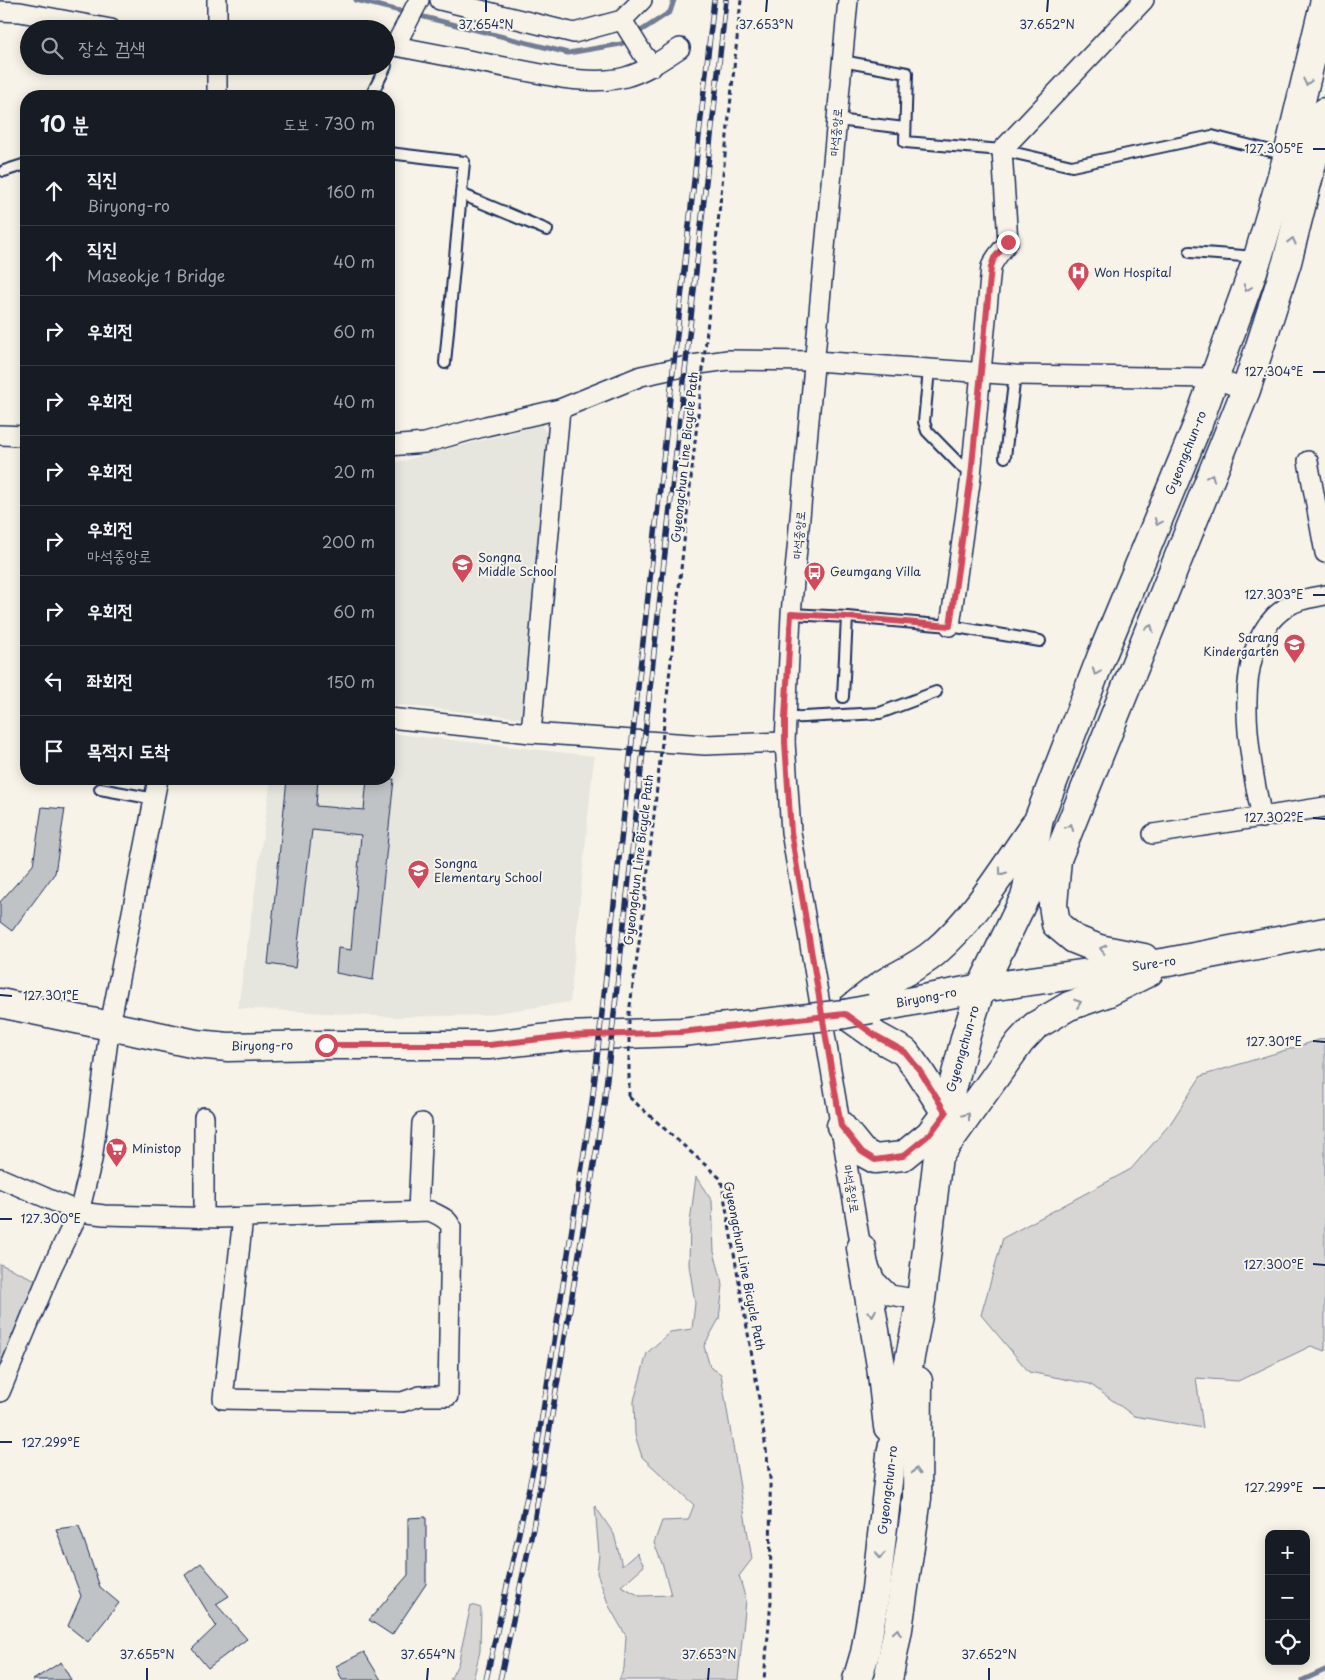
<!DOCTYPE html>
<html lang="ko">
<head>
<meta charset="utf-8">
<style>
	:root { --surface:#171b24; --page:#20242c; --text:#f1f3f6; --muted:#9ea1a6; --line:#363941 }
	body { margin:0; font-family:"Playpen Sans","Poor Story",sans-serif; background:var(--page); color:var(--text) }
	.controls { position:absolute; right:15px; bottom:15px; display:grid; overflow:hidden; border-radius:10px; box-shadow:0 2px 12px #0003 }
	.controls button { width:45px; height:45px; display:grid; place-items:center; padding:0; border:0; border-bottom:1px solid var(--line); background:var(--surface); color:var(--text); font:25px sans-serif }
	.stop { position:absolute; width:15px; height:15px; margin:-11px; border:4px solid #d1495b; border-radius:50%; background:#fff }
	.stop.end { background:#d1495b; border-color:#fff; box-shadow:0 1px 5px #0008 }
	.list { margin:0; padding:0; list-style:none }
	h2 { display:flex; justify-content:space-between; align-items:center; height:65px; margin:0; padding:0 20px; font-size:21px }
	h2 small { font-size:16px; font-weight:400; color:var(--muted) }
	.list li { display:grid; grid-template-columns:32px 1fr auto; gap:15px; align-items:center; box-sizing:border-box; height:70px; padding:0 20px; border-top:1px solid var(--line) }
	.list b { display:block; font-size:19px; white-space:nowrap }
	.list p { margin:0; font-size:16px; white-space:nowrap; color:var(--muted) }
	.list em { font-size:16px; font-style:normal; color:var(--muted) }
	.icon { flex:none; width:28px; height:28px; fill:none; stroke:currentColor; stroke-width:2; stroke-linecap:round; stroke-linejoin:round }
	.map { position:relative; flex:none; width:1325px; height:1680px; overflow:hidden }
	.search { position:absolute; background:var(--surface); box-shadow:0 2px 12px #0003; left:20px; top:20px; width:375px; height:55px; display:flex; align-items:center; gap:12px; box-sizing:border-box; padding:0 18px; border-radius:28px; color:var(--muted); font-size:19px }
	.panel { position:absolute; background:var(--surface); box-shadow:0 2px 12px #0003; left:20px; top:90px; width:375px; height:695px; border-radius:20px }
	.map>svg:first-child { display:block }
	.built { fill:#e6e5de }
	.green { fill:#d7d6d4; stroke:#798299 }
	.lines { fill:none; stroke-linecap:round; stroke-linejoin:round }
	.stream { stroke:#727c95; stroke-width:5 }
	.building { fill:#c0c3c5; stroke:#1b2f5e }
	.lane-casing { stroke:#1b2f5e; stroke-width:14 }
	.street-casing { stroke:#1b2f5e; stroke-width:22 }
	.secondary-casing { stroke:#1b2f5e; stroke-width:31 }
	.path { stroke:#1b2f5e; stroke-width:3; stroke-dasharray:5 4; stroke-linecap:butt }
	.lane { stroke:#f7f3e8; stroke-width:10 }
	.street { stroke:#f7f3e8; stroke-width:19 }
	.secondary { stroke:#f7f3e8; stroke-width:28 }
	.rail-casing { stroke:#1b2f5e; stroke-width:5.5 }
	.rail { stroke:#f7f3e8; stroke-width:4; stroke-dasharray:11; stroke-linecap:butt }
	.secondary-bridge-casing { stroke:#1b2f5e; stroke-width:31; stroke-linecap:butt }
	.path-bridge { stroke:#1b2f5e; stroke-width:3; stroke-dasharray:5 4; stroke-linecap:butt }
	.secondary-bridge { stroke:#f7f3e8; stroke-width:28 }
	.oneway { stroke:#8991a3 }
	.route { stroke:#d1495b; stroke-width:6 }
	.ticks { fill:none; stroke:#1b2f5e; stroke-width:2 }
	.labels { text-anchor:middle; stroke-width:4; stroke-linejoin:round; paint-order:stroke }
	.street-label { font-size:12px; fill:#1b2f5e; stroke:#f7f3e8 }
	.poi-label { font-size:12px; fill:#1b2f5e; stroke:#f7f3e8; text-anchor:start }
	.ticks-label { font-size:12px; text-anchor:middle; fill:#1b2f5e; stroke:#f7f3e8; stroke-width:4; stroke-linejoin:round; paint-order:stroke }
</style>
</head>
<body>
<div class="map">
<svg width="1325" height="1680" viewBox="0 0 1325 1680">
	<rect width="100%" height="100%" fill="#f7f3e8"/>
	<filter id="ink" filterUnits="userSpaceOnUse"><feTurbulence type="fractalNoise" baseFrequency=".02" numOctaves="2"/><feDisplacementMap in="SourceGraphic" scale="10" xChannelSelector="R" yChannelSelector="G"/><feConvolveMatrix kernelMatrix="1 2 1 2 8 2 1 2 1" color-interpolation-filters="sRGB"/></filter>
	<g filter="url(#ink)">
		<g class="built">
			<path d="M 541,425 L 550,437 L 523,718 L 389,704 L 389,463 L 394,463 Z"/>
			<path d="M 389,733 L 594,756 L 570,1002 L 483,1015 L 395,1017 L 238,1008 L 271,779 L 389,779 Z"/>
		</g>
		<g class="green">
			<path d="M 1325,1038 L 1325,1351 L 1311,1346 L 1238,1381 L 1196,1378 L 1203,1428 L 1134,1416 L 1090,1384 L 1029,1372 L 981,1315 L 1003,1238 L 1131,1169 L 1170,1124 L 1201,1076 Z"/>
			<path d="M 696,1177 L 712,1201 L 714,1252 L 723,1285 L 719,1319 L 704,1346 L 710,1367 L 721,1374 L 752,1559 L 739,1576 L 746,1600 L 738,1680 L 619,1680 L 624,1668 L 626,1636 L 609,1606 L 597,1573 L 599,1554 L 595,1506 L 614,1534 L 622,1566 L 637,1553 L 644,1566 L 621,1586 L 640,1596 L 671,1595 L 663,1566 L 654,1543 L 662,1521 L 688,1520 L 694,1505 L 642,1457 L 635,1435 L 634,1401 L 647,1353 L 670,1332 L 692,1329 L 695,1303 L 689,1265 L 690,1222 Z"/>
			<path d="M 0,1264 L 45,1284 L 0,1392 Z"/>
			<path d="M 471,1605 L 481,1608 L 480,1651 L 473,1680 L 450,1680 L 458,1664 Z"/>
		</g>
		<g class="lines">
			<g class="stream">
				<path d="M 356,0 L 568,53 L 621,44 L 629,39"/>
				<path d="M 636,34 L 670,12 L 674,0"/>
				<path d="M 1303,1680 L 1325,1670"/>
			</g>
		</g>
		<g class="building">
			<path d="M 287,779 L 318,779 L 316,806 L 364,810 L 367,779 L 394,779 L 373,980 L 336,973 L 338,948 L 351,950 L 361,835 L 312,830 L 295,968 L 268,964 Z"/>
			<path d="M 42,807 L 65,809 L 55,873 L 12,931 L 0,922 L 0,902 L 33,865 Z"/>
			<path d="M 426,1517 L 426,1584 L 392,1635 L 369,1620 L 408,1575 L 408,1518 Z"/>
			<path d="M 79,1526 L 100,1587 L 119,1603 L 88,1642 L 68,1626 L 81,1596 L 56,1529 Z"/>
			<path d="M 201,1563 L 229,1596 L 216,1604 L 247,1639 L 208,1668 L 192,1649 L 216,1626 L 185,1575 Z"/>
			<path d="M 364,1652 L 381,1680 L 342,1680 L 336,1666 Z"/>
			<path d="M 61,1662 L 71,1680 L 33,1680 Z"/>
		</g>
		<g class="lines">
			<defs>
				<g id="lane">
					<path d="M 842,61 L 907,73 L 905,142 L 1002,150 L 1072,166 L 1212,136 L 1287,155"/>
					<path d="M 371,96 L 386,66"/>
					<path d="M 837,120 L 905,128"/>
					<path d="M 389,153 L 464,162 L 445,363"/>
					<path d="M 4,171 L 26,164"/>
					<path d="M 461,194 L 547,230"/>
					<path d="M 1190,252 L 1257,257"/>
					<path d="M 929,370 L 924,422 L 927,431 L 971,476"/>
					<path d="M 1005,457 L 1015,375"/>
					<path d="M 791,614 L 847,617 L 950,626 L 1040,641"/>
					<path d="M 843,697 L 847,617"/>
					<path d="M 785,718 L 880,713 L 936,692"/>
					<path d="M 100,789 L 155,799"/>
				</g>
				<g id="street">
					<path d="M 440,0 L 574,33 L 622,20 L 642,0"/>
					<path d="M 848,0 L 791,614 L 785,742 L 791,832 L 861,1248 L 875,1280 L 890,1295 L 921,1300"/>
					<path d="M 0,11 L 20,12 L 111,29"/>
					<path d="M 622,20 L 643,54 L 653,66"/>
					<path d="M 217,29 L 217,0"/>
					<path d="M 386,46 L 395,46 L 562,78 C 618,85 634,79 680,48"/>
					<path d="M 395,46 L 419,0"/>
					<path d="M 217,96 L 217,66"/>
					<path d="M 0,435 L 26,436"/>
					<path d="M 389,446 L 425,443 L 486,426 L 560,409 L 641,376 L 692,365 L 728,360 L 815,361 L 1015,375 L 1214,378 L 1246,390"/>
					<path d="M 1308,461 L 1325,553"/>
					<path d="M 950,626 L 971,476 L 991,267 C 995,257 1002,251 1008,242 L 1002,150 L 1144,0"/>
					<path d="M 389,718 L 531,733 L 560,409"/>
					<path d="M 531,733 L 705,745 L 785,742"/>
					<path d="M 1262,818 C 1250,759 1226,649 1285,608 C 1297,599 1311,598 1325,595"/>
					<path d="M 1153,834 L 1325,807"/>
					<path d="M 204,1117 L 204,1217"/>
					<path d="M 0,1178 L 79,1212 L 104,1215 L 220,1218 L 430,1211 C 438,1215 448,1218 451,1227 L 448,1396 L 420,1396 L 402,1402 L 223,1399 L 243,1217"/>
					<path d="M 418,1211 L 422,1123"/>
					<path d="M 0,1392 L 52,1267 L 79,1212 L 92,1160 L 110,1025 L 158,779"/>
				</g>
				<g id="secondary">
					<path d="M 1057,859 L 1053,905 L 1056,924 L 1074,939 L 1099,949 L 1144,958"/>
					<path d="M 1026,895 L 1039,818 L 1102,655 L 1197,426 L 1258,257 L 1288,155 L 1325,0"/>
					<path d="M 0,1003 L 196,1044 L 228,1047 L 326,1045 L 489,1045 L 567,1036 L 681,1032 L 737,1026"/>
					<path d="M 871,1009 L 981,988 L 1168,962 L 1325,932"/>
					<path d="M 841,1126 L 862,1152 L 875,1159 L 903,1156 L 930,1134 L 946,1113 L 919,1071 L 905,1052 L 876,1036 L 845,1014 C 858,1003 875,989 888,981 C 904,972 920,965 934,953 C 975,918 1003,870 1034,826"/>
					<path d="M 942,1151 L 1020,1042 L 1035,1026 L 1069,1006 L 1109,992 L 1149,972"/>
					<path d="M 861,1248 L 881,1366 L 888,1427"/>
					<path d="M 857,1680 L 865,1653 L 876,1589 L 891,1455 L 921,1300 L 938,1156 L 946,1113 L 966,1035 L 981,988 L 1025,897 L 1057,859 L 1246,390 L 1287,262 L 1325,112"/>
					<path d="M 888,1680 L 898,1629 L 917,1498 L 918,1381"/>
				</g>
			</defs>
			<use href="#lane" class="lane-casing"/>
			<use href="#street" class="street-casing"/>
			<use href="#secondary" class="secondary-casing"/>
			<path class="path" d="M 629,1097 L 721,1179 L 757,1385 L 770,1478 L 771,1601 L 764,1680"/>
			<use href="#lane" class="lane"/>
			<use href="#street" class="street"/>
			<use href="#secondary" class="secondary"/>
			<defs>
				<g id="rail">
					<path d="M 486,1680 L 535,1461 L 592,1103 L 714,0"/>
					<path d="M 500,1680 L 533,1528 L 604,1105 L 726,0"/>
				</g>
			</defs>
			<use href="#rail" class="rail-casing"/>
			<use href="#rail" class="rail"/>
			<defs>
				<path id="secondary-bridge" d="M 737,1026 L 845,1014 L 871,1009"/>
			</defs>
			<use href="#secondary-bridge" class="secondary-bridge-casing"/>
			<path class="path-bridge" d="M 629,1097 L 629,1013 L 643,915 L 703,369 L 741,0"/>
			<use href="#secondary-bridge" class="secondary-bridge"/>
		</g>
		<defs><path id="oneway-chevron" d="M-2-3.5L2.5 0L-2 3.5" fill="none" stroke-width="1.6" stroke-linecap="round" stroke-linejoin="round" transform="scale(1.25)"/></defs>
		<g class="oneway">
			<use href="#oneway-chevron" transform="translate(1307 82) rotate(103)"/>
			<use href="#oneway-chevron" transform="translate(1292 241) rotate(-76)"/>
			<use href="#oneway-chevron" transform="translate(1247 288) rotate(110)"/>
			<use href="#oneway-chevron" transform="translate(1211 477) rotate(-68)"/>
			<use href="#oneway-chevron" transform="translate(1158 522) rotate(112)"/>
			<use href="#oneway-chevron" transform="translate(1150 628) rotate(-68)"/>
			<use href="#oneway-chevron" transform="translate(1096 672) rotate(111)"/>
			<use href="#oneway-chevron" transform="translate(1070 827) rotate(-68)"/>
			<use href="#oneway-chevron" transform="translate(1002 872) rotate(125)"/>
			<use href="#oneway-chevron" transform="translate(1103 949) rotate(-166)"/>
			<use href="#oneway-chevron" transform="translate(1078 1003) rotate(-20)"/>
			<use href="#oneway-chevron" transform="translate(967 1116) rotate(-54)"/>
			<use href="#oneway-chevron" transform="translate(872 1313) rotate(80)"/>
			<use href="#oneway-chevron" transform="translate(916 1471) rotate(-90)"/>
			<use href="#oneway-chevron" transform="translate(880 1555) rotate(96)"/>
			<use href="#oneway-chevron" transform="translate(897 1632) rotate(-80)"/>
		</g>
	</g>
	<g class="lines" filter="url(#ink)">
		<path class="route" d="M 326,1045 L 489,1045 L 567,1036 L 681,1032 L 845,1014 L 876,1036 L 905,1052 L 920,1071 L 946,1113 L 930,1134 L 903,1156 L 875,1160 L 862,1152 L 841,1126 L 791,832 L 785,742 L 785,718 L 791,614 L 847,617 L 950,626 L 971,476 L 991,267 L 994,258 L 1008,242"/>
	</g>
	<path class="ticks" d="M 486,12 L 486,0M 766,12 L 767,0M 1047,12 L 1048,0M 1313,149 L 1325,149M 1313,372 L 1325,372M 1313,595 L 1325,595M 1313,818 L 1325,819M 0,995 L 12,996M 1313,1041 L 1325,1042M 0,1219 L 12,1219M 1313,1264 L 1325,1265M 0,1442 L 12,1442M 1313,1488 L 1325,1488M 147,1680 L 147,1668M 427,1680 L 428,1668M 708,1680 L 709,1668M 989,1680 L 989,1668"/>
	<defs>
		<symbol id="hospital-pin" viewBox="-11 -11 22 30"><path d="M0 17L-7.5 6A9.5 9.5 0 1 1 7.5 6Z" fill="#d1495b" stroke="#f7f3e8"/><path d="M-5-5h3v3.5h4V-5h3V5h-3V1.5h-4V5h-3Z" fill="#fff"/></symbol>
		<symbol id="school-pin" viewBox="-11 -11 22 30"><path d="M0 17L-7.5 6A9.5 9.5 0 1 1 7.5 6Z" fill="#d1495b" stroke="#f7f3e8"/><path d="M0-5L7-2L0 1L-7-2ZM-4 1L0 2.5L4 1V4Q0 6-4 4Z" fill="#fff"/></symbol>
		<symbol id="bus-pin" viewBox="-11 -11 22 30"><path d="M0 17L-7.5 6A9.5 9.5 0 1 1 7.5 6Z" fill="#d1495b" stroke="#f7f3e8"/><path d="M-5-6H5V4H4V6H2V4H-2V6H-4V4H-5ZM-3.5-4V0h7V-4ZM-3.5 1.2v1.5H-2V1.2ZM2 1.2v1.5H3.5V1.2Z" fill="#fff"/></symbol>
		<symbol id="supermarket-pin" viewBox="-11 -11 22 30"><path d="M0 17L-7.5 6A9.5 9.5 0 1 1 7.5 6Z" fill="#d1495b" stroke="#f7f3e8"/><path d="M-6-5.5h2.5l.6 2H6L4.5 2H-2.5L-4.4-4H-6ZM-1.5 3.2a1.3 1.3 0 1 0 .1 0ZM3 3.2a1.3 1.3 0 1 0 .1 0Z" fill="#fff"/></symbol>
	</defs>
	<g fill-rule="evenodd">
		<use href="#hospital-pin" x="1066" y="260" width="25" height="34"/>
		<use href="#school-pin" x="450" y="552" width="25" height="34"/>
		<use href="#bus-pin" x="802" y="560" width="25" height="34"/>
		<use href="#school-pin" x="1282" y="632" width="25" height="34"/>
		<use href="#school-pin" x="406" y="858" width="25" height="34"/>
		<use href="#supermarket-pin" x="104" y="1136" width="25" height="34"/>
	</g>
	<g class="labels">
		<g class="street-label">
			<text transform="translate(836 132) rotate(-85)" y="4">마석중앙로</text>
			<text transform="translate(1186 453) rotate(-68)" y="4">Gyeongchun-ro</text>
			<text transform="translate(685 457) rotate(-84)" y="4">Gyeongchun Line Bicycle Path</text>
			<text transform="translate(799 535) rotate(-85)" y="4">마석중앙로</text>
			<text transform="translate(639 860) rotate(-83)" y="4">Gyeongchun Line Bicycle Path</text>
			<text transform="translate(1154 964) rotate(-8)" y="4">Sure-ro</text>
			<text transform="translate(926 998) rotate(-11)" y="4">Biryong-ro</text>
			<text transform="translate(262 1046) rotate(-1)" y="4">Biryong-ro</text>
			<text transform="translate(963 1049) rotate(-74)" y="4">Gyeongchun-ro</text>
			<text transform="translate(851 1189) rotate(81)" y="4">마석중앙로</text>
			<text transform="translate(744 1266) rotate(79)" y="4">Gyeongchun Line Bicycle Path</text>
			<text transform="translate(888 1490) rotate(-83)" y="4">Gyeongchun-ro</text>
		</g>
		<g class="poi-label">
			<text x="1094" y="277">Won Hospital</text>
			<text x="478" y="562">Songna<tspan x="478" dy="14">Middle School</tspan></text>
			<text x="830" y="576">Geumgang Villa</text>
			<text x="1279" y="642" text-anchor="end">Sarang<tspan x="1279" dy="14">Kindergarten</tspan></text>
			<text x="434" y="868">Songna<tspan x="434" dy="14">Elementary School</tspan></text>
			<text x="132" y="1153">Ministop</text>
		</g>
	</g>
	<g class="ticks-label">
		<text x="486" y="29">37.654°N</text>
		<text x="766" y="29">37.653°N</text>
		<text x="1047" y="29">37.652°N</text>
		<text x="1274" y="153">127.305°E</text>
		<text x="1274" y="376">127.304°E</text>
		<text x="1274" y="599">127.303°E</text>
		<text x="1274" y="822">127.302°E</text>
		<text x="51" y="1000">127.301°E</text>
		<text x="1274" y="1046">127.301°E</text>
		<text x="51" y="1223">127.300°E</text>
		<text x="1274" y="1269">127.300°E</text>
		<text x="51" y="1447">127.299°E</text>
		<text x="1274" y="1492">127.299°E</text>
		<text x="147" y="1659">37.655°N</text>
		<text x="428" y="1659">37.654°N</text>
		<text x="709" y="1659">37.653°N</text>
		<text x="989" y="1659">37.652°N</text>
	</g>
</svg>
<div class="controls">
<button>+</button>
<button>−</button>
<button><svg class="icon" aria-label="locate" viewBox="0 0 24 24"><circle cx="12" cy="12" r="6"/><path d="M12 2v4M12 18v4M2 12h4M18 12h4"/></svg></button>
</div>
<div class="stop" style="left:326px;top:1045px"></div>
<div class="stop end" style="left:1008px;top:242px"></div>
<div class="search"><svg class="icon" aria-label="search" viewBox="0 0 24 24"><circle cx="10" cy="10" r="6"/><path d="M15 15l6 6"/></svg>장소 검색</div>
<section class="panel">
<h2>10 분<small>도보 · 730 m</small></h2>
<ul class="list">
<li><svg class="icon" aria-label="ahead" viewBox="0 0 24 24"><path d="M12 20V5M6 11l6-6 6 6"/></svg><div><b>직진</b><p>Biryong-ro</p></div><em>160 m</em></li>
<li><svg class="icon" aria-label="ahead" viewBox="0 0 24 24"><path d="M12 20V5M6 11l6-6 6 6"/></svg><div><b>직진</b><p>Maseokje 1 Bridge</p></div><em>40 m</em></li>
<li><svg class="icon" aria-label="right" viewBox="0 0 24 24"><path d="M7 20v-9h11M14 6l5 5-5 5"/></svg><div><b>우회전</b></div><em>60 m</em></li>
<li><svg class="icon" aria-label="right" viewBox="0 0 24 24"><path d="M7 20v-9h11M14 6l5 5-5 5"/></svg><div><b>우회전</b></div><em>40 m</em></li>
<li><svg class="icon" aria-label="right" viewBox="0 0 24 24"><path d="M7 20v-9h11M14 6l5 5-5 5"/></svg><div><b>우회전</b></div><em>20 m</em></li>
<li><svg class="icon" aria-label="right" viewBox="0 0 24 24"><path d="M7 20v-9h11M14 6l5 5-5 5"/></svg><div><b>우회전</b><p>마석중앙로</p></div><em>200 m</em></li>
<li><svg class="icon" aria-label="right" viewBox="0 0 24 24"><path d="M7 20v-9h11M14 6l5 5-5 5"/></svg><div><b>우회전</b></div><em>60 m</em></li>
<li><svg class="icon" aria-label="left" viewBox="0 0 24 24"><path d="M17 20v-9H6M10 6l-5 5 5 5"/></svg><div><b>좌회전</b></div><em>150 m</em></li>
<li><svg class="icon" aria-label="arrive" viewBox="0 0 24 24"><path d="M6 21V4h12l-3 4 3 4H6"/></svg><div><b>목적지 도착</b></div></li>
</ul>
</section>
</div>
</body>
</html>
